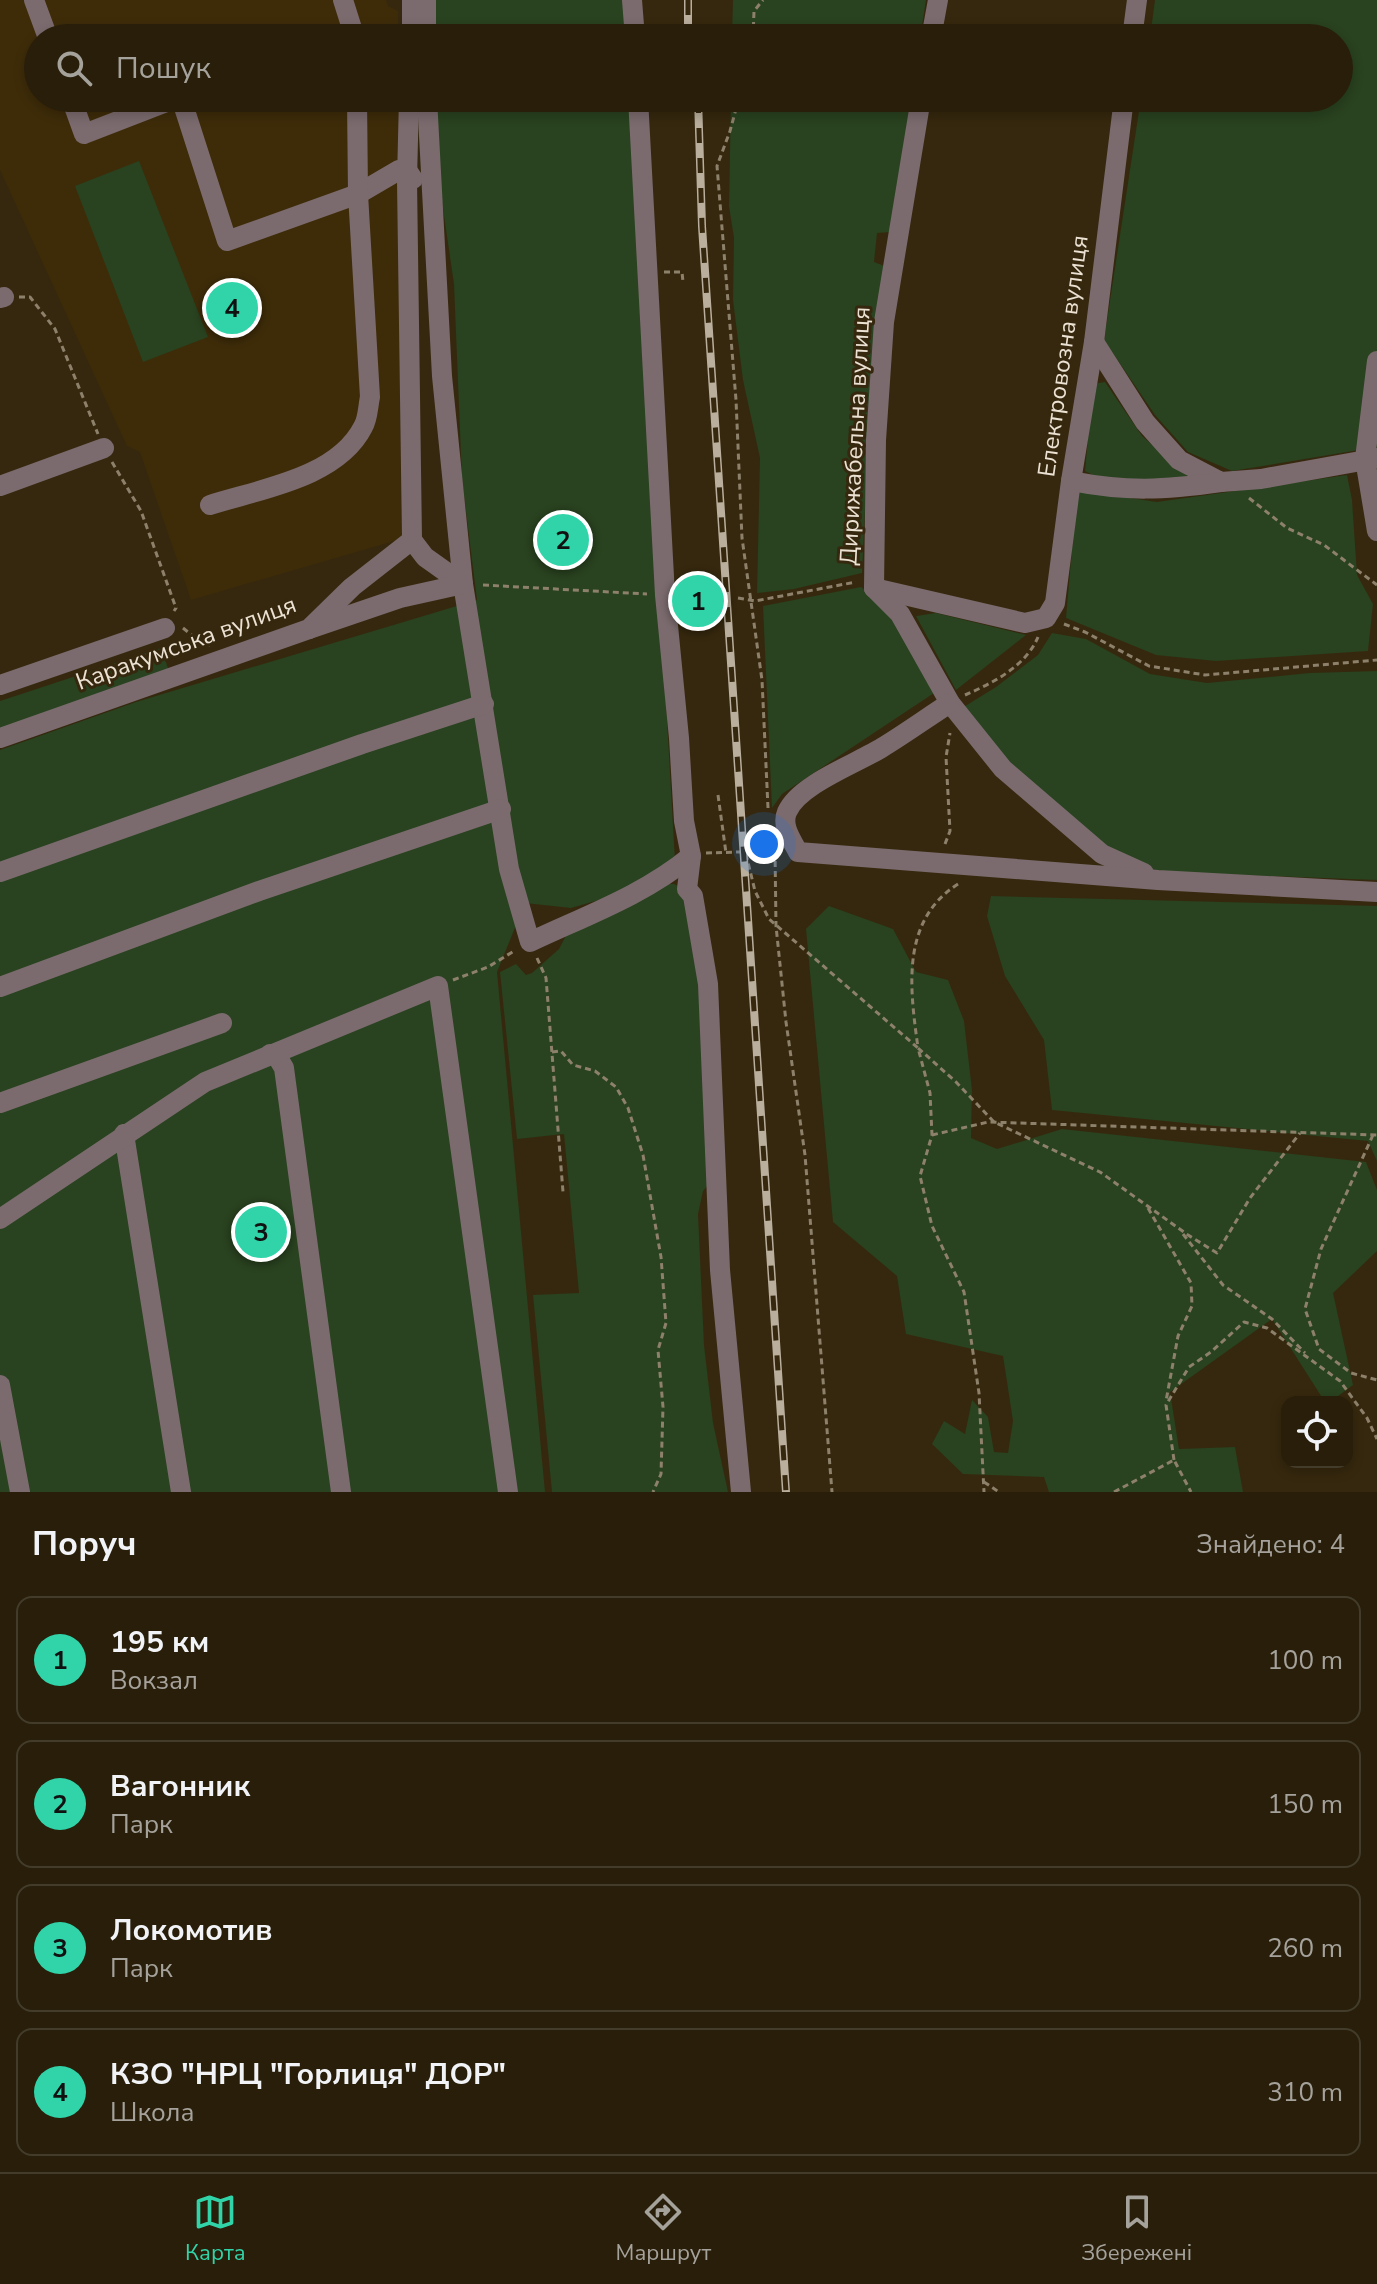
<!DOCTYPE html>
<html lang="uk">
<head>
<meta charset="utf-8">
<style>
	:root { --surface:#281e0a; --page:#342b18; --text:#f1f3f6; --muted:#a5a29c; --line:#443c2b; --accent:#31d4a9 }
	body { margin:0; font-family:"Nunito Sans",sans-serif; background:var(--page); color:var(--text) }
	.controls { position:absolute; right:24px; bottom:24px; display:grid; overflow:hidden; border-radius:16px; box-shadow:0 4px 12px #0003 }
	.controls button { width:72px; height:72px; display:grid; place-items:center; padding:0; border:0; border-bottom:2px solid var(--line); background:var(--surface); color:var(--text); font:40px sans-serif }
	.you { position:absolute; left:764px; top:844px; width:28px; height:28px; margin:-20px; border:6px solid #fff; border-radius:50%; background:#1a73e8; box-shadow:0 0 0 12px #1a73e833 }
	.badge { display:grid; place-items:center; width:52px; height:52px; border-radius:50%; background:var(--accent); color:#111; font-size:26px; font-weight:700 }
	.pin { position:absolute; translate:-50% -50%; border:4px solid #fff; box-shadow:0 2px 8px #0006 }
	.list { margin:0; padding:0; list-style:none }
	h2 { display:flex; justify-content:space-between; align-items:center; height:104px; margin:0; padding:0 32px; font-size:34px }
	h2 small { font-size:26px; font-weight:400; color:var(--muted) }
	.list li { display:grid; grid-template-columns:52px 1fr auto; gap:24px; align-items:center; box-sizing:border-box; height:128px; margin:0 16px 16px; padding:0 16px; border:2px solid var(--line); border-radius:16px }
	.list b { display:block; font-size:30px; white-space:nowrap }
	.list p { margin:0; font-size:26px; white-space:nowrap; color:var(--muted) }
	.list em { font-size:26px; font-style:normal; color:var(--muted) }
	.icon { flex:none; width:44px; height:44px; fill:none; stroke:currentColor; stroke-width:2; stroke-linecap:round; stroke-linejoin:round }
	.map { position:relative; flex:none; width:1377px; height:1492px; overflow:hidden }
	.search { position:absolute; background:var(--surface); box-shadow:0 4px 12px #0003; left:24px; right:24px; top:24px; height:88px; display:flex; align-items:center; gap:20px; box-sizing:border-box; padding:0 28px; border-radius:44px; color:var(--muted); font-size:30px }
	.sheet { height:680px; background:var(--surface) }
	nav { display:flex; justify-content:space-around; align-items:center; box-sizing:border-box; height:112px; border-top:2px solid var(--line); background:var(--surface); font-size:22px; color:var(--muted) }
	nav a { display:grid; justify-items:center; gap:4px }
	nav .on { color:var(--accent) }
	.map>svg:first-child { display:block }
	.built { fill:#3e2c09 }
	.green { fill:#29421f }
	.lines { fill:none; stroke-linecap:round; stroke-linejoin:round }
	.path { stroke:#8d816c; stroke-width:3; stroke-dasharray:6 4; stroke-linecap:butt }
	.minor { stroke:#7b6b6e; stroke-width:20 }
	.rail-casing { stroke:#baaf9d; stroke-width:8 }
	.rail { stroke:#36280e; stroke-width:5; stroke-dasharray:15; stroke-linecap:butt }
	.labels { text-anchor:middle; stroke-width:6; stroke-linejoin:round; paint-order:stroke }
	.street-label { font-size:24px; fill:#ece2d3; stroke:#36280e }
</style>
</head>
<body>
<div class="map">
<svg width="1377" height="1492" viewBox="0 0 1377 1492">
	<rect width="100%" height="100%" fill="#36280e"/>
	<path class="built" d="M 0,0 L 386,0 L 388,6 L 398,11 L 398,38 L 38,38 L 38,98 L 399,98 L 401,539 L 191,600 L 140,452 L 127,446 L 0,170 Z"/>
	<g class="green">
		<path d="M 435,0 L 626,0 L 629,38 L 435,38 Z"/>
		<path d="M 733,0 L 926,0 L 920,38 L 732,38 Z"/>
		<path d="M 1155,0 L 1377,0 L 1377,447 L 1232,471 L 1188,452 L 1155,415 L 1104,340 L 1141,98 L 1339,98 L 1339,38 L 1150,38 Z"/>
		<path d="M 435,98 L 632,98 L 675,861 L 627,892 L 571,908 L 525,903 L 497,972 L 545,1492 L 0,1492 L 0,750 L 136,702 L 477,600 L 462,479 L 454,284 L 440,188 Z"/>
		<path d="M 731,98 L 911,98 L 890,232 L 877,233 L 874,262 L 887,267 L 868,447 L 862,573 L 794,589 L 757,593 L 760,458 L 743,380 L 733,300 L 734,238 L 729,206 Z"/>
		<path d="M 139,161 L 208,337 L 143,362 L 75,186 Z"/>
		<path d="M 1105,382 L 1142,436 L 1192,480 L 1101,479 L 1085,471 L 1093,384 Z"/>
		<path d="M 1347,475 L 1352,500 L 1357,575 L 1373,604 L 1368,651 L 1216,661 L 1156,655 L 1066,618 L 1077,490 L 1157,502 Z"/>
		<path d="M 861,587 C 899,612 916,654 934,693 L 782,794 L 772,808 L 763,606 Z"/>
		<path d="M 936,613 L 1026,635 L 956,690 L 916,616 Z"/>
		<path d="M 1052,633 L 1086,639 L 1150,674 L 1207,683 L 1310,673 L 1377,671 L 1377,880 L 1159,872 L 1109,848 L 1007,762 L 962,708 L 996,687 L 1038,655 Z"/>
		<path d="M 161,648 L 169,671 L 0,729 L 0,701 Z"/>
		<path d="M 664,884 L 674,884 L 682,888 L 696,930 L 716,1176 L 703,1191 L 698,1214 L 704,1345 L 713,1423 L 728,1492 L 552,1492 L 533,1295 L 579,1293 L 564,1134 L 517,1139 L 500,972 L 516,964 L 526,975 L 532,973 L 559,949 L 571,926 Z"/>
		<path d="M 991,896 L 1377,906 L 1377,1161 L 1368,1141 L 1052,1110 L 1044,1040 L 1005,976 L 987,916 Z"/>
		<path d="M 829,906 L 893,929 L 916,972 L 948,980 L 964,1021 L 972,1090 L 971,1138 L 997,1149 L 1062,1129 L 1366,1162 L 1377,1190 L 1377,1251 L 1333,1293 L 1353,1385 L 1330,1402 L 1325,1402 L 1272,1319 L 1170,1392 L 1179,1449 L 1235,1447 L 1243,1492 L 1049,1492 L 1044,1477 L 963,1474 L 932,1444 L 944,1421 L 965,1434 L 972,1400 L 988,1417 L 994,1452 L 1008,1453 L 1013,1421 L 1003,1356 L 906,1334 L 897,1276 L 833,1222 L 806,929 Z"/>
	</g>
	<g class="lines">
		<g class="path">
			<path d="M 753,38 L 754,11 L 763,0"/>
			<path d="M 739,98 L 730,131 L 717,166 L 736,400 L 742,538 L 762,680 L 768,808"/>
			<path d="M 664,272 L 682,272 L 683,282"/>
			<path d="M 19,297 L 30,297 L 55,329 L 98,434"/>
			<path d="M 112,462 L 141,511 L 176,608 L 174,611"/>
			<path d="M 1249,498 L 1287,528 L 1324,545 L 1377,585"/>
			<path d="M 483,585 L 647,594"/>
			<path d="M 682,598 L 691,599"/>
			<path d="M 738,598 L 755,601 L 856,582"/>
			<path d="M 1064,624 L 1085,632 L 1149,666 L 1205,675 L 1377,660"/>
			<path d="M 183,628 L 199,641 L 210,645"/>
			<path d="M 965,695 C 993,683 1026,666 1038,637"/>
			<path d="M 718,795 L 726,853"/>
			<path d="M 945,844 L 950,831 L 946,757 L 950,733"/>
			<path d="M 775,851 L 776,926 L 786,1022 L 805,1155 L 832,1492"/>
			<path d="M 706,853 L 774,851 L 774,847"/>
			<path d="M 746,854 L 755,891 L 769,919 L 918,1048 L 930,1093 L 932,1135 L 920,1176 L 932,1226 L 964,1292 L 979,1393 L 984,1492"/>
			<path d="M 958,884 C 900,921 910,989 918,1048 L 956,1082 L 994,1122 L 1100,1172 L 1188,1235 L 1217,1253 L 1250,1198 L 1300,1133"/>
			<path d="M 537,958 L 546,978 L 563,1192"/>
			<path d="M 453,980 L 488,967 L 514,951"/>
			<path d="M 552,1052 L 561,1051 L 573,1065 L 595,1071 L 616,1087 L 628,1108 L 643,1155 L 661,1257 L 666,1323 L 658,1350 L 663,1407 L 661,1474 L 653,1492"/>
			<path d="M 932,1135 L 988,1122 L 1377,1135"/>
			<path d="M 1373,1135 L 1321,1249 L 1305,1309 L 1319,1349 L 1351,1373 L 1377,1380"/>
			<path d="M 1148,1208 L 1191,1283 L 1192,1306 L 1178,1336 L 1166,1401"/>
			<path d="M 1183,1234 L 1223,1285 L 1272,1319 L 1305,1353"/>
			<path d="M 1174,1460 L 1166,1405 L 1189,1367 L 1211,1352 L 1244,1322 L 1267,1328 L 1340,1381 L 1367,1418 L 1377,1439"/>
			<path d="M 984,1482 L 999,1492"/>
			<path d="M 1114,1492 L 1174,1460 L 1191,1492"/>
		</g>
		<g class="minor">
			<path d="M 34,0 L 48,38"/>
			<path d="M 343,0 L 355,38"/>
			<path d="M 426,0 L 426,38"/>
			<path d="M 632,0 L 635,38"/>
			<path d="M 412,38 L 412,0"/>
			<path d="M 931,38 L 938,0"/>
			<path d="M 1132,38 L 1137,0"/>
			<path d="M 71,98 L 84,134 L 177,98"/>
			<path d="M 181,98 L 227,241 L 358,194 L 399,170 L 407,170 L 413,179"/>
			<path d="M 409,98 L 407,180 L 412,540 L 425,557 L 463,584 L 509,869 L 530,942 C 585,916 644,895 691,856"/>
			<path d="M 638,98 L 665,595 L 679,738 L 684,821 L 691,856 L 687,889 L 693,896 L 708,984 L 720,1270 L 741,1492"/>
			<path d="M 0,298 L 4,297"/>
			<path d="M 1094,342 L 1145,422 L 1179,460 L 1221,482 L 1261,479 L 1377,458"/>
			<path d="M 1377,361 L 1365,459 L 1377,531"/>
			<path d="M 1071,481 C 1127,492 1164,490 1221,482"/>
			<path d="M 0,486 L 104,448"/>
			<path d="M 210,505 C 260,489 337,478 363,427 C 368,419 368,406 370,397 L 358,194 L 357,98"/>
			<path d="M 874,588 L 1025,623 L 1046,618 L 1055,603 L 1071,481 L 1094,342 L 1124,98"/>
			<path d="M 874,588 L 876,440 L 884,322 L 921,98"/>
			<path d="M 874,588 L 900,614 L 950,703 L 1003,769 L 1102,854 L 1144,873"/>
			<path d="M 309,629 L 400,598 L 463,584 L 442,376 L 427,98"/>
			<path d="M 0,685 L 165,628"/>
			<path d="M 950,703 C 928,717 906,733 883,747 C 858,763 799,784 787,812 C 781,826 792,840 798,852 L 1158,880 L 1377,892"/>
			<path d="M 0,738 L 309,629 L 352,587 L 412,540"/>
			<path d="M 0,872 L 362,744 L 484,704"/>
			<path d="M 0,987 L 259,891 L 501,809"/>
			<path d="M 270,1054 L 278,1058 L 284,1068 L 341,1492"/>
			<path d="M 0,1103 L 222,1023"/>
			<path d="M 124,1134 L 181,1492"/>
			<path d="M 0,1219 L 205,1082 L 438,986 L 508,1492"/>
			<path d="M 0,1385 L 20,1492"/>
		</g>
		<defs>
			<g id="rail">
				<path d="M 688,0 L 688,38"/>
				<path d="M 698,98 L 702,226 L 786,1492"/>
			</g>
		</defs>
		<use href="#rail" class="rail-casing"/>
		<use href="#rail" class="rail"/>
	</g>
	<g class="labels">
		<g class="street-label">
			<text transform="translate(1063 356) rotate(-82)" y="8">Електровозна вулиця</text>
			<text transform="translate(855 436) rotate(-87)" y="8">Дирижабельна вулиця</text>
			<text transform="translate(186 643) rotate(-20)" y="8">Каракумська вулиця</text>
		</g>
	</g>
</svg>
<div class="controls">
<button><svg class="icon" aria-label="locate" viewBox="0 0 24 24"><circle cx="12" cy="12" r="6"/><path d="M12 2v4M12 18v4M2 12h4M18 12h4"/></svg></button>
</div>
<div class="you"></div>
<div class="pin badge" style="left:698px;top:601px">1</div>
<div class="pin badge" style="left:563px;top:540px">2</div>
<div class="pin badge" style="left:261px;top:1232px">3</div>
<div class="pin badge" style="left:232px;top:308px">4</div>
<div class="search"><svg class="icon" aria-label="search" viewBox="0 0 24 24"><circle cx="10" cy="10" r="6"/><path d="M15 15l6 6"/></svg>Пошук</div>
</div>
<section class="sheet">
<h2>Поруч<small>Знайдено: 4</small></h2>
<ul class="list">
<li><span class="badge">1</span><div><b>195 км</b><p>Вокзал</p></div><em>100 m</em></li>
<li><span class="badge">2</span><div><b>Вагонник</b><p>Парк</p></div><em>150 m</em></li>
<li><span class="badge">3</span><div><b>Локомотив</b><p>Парк</p></div><em>260 m</em></li>
<li><span class="badge">4</span><div><b>КЗО &quot;НРЦ &quot;Горлиця&quot; ДОР&quot;</b><p>Школа</p></div><em>310 m</em></li>
</ul>
</section>
<nav>
<a class="on"><svg class="icon" aria-label="map" viewBox="0 0 24 24"><path d="M3 6l6-2 6 2 6-2v14l-6 2-6-2-6 2zM9 4v14M15 6v14"/></svg>Карта</a>
<a><svg class="icon" aria-label="directions" viewBox="0 0 24 24"><path d="M12 3l9 9-9 9-9-9zM9 14v-3h6M13 9l2 2-2 2"/></svg>Маршрут</a>
<a><svg class="icon" aria-label="saved" viewBox="0 0 24 24"><path d="M7 4h10v16l-5-4-5 4z"/></svg>Збережені</a>
</nav>
</body>
</html>
